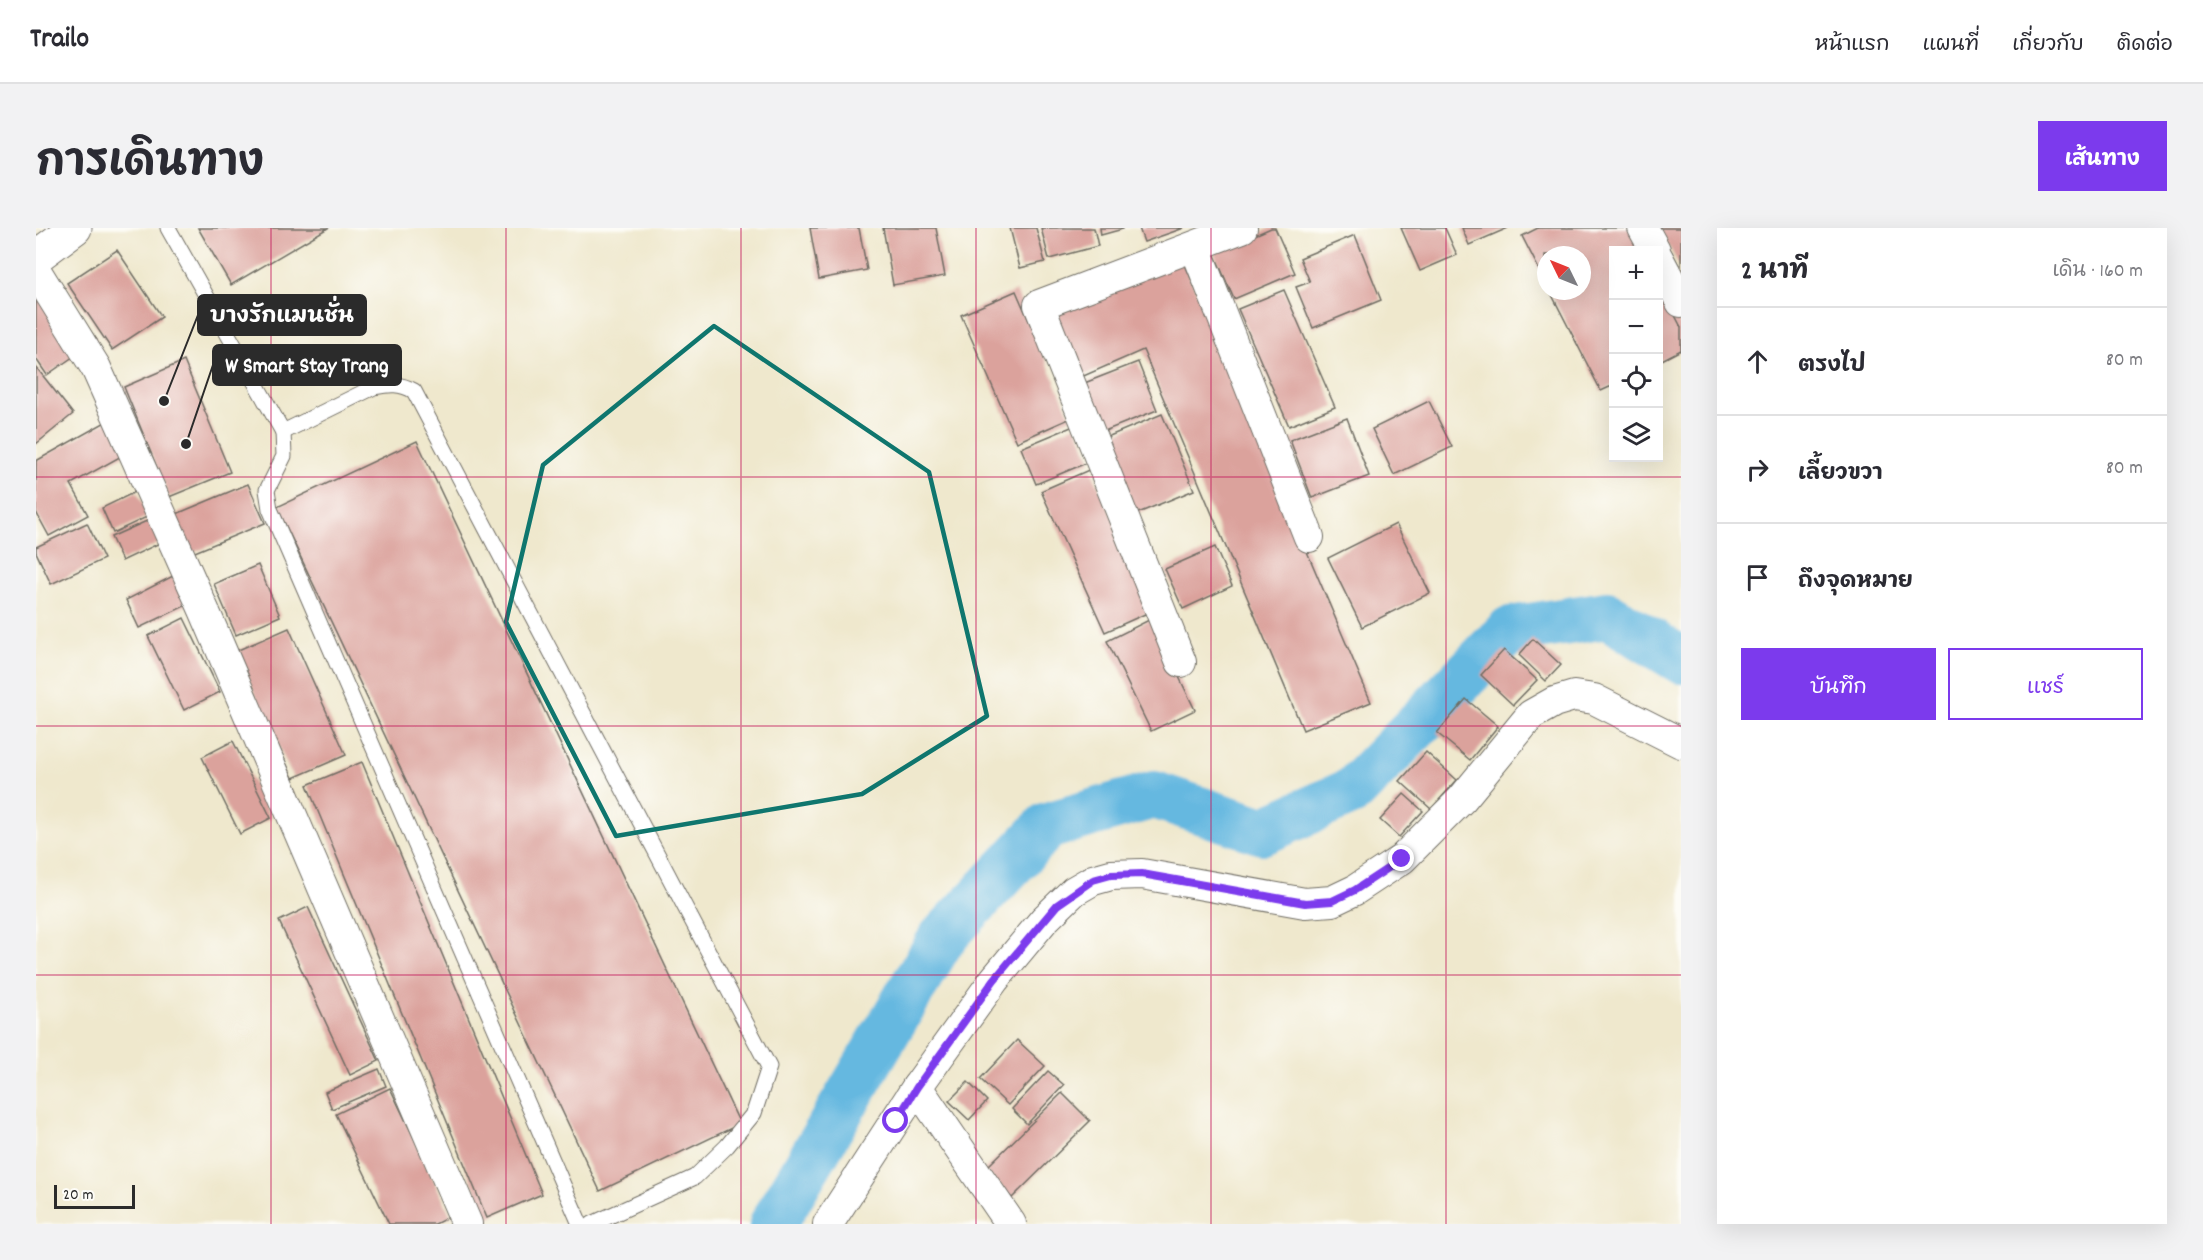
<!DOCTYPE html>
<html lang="th">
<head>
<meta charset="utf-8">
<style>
	:root { --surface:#fff; --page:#f2f2f3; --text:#2b2b33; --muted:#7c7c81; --line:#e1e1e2; --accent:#7c3aed }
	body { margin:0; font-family:Dekko,"Playpen Sans Thai",sans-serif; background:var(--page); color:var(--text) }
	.controls { position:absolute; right:18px; top:18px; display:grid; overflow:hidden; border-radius:0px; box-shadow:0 6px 24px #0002 }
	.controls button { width:54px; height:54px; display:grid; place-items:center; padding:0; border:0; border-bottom:2px solid var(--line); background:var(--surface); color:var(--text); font:30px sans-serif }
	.compass { position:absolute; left:1501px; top:18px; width:54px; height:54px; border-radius:50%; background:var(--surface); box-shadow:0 6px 24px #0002; rotate:313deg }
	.scale { position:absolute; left:18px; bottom:15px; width:81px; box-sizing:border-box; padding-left:6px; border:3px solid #2b2b2b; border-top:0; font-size:16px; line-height:21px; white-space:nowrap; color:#2b2b2b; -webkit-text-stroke:4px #fdfcf7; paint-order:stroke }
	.stop { position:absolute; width:18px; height:18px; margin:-14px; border:4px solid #7c3aed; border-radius:50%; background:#fff }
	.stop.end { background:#7c3aed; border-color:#fff; box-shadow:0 2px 6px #0008 }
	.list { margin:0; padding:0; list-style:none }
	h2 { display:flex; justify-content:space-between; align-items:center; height:78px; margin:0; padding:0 24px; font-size:26px }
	h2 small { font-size:20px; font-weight:400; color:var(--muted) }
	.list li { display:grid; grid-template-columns:39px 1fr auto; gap:18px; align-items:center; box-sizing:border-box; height:108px; padding:0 24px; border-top:2px solid var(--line) }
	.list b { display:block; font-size:22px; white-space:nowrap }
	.list em { font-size:20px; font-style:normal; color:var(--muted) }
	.actions { display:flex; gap:12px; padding:18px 24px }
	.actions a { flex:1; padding:14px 0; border:2px solid var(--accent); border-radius:0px; text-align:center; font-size:21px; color:var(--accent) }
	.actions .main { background:var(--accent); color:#fff }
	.icon { flex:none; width:33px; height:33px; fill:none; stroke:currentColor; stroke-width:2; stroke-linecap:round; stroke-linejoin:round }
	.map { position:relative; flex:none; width:1645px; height:996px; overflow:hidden; border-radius:0px }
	header { display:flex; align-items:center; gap:36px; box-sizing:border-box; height:84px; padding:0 30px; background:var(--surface); border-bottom:2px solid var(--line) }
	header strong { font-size:28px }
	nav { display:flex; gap:33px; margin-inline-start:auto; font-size:21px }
	.intro { display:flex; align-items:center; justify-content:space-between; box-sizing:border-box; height:144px; padding:0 36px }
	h1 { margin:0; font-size:42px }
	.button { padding:15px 27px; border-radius:0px; background:var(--accent); color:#fff; font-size:21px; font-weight:700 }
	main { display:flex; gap:36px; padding:0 36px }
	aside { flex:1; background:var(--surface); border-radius:0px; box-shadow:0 6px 24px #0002 }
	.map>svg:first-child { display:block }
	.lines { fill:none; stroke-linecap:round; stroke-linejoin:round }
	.river { stroke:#65b8e0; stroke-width:48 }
	.building { fill:#dba29c }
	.lane-casing { stroke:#706d64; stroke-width:17 }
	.street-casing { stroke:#706d64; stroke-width:32 }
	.primary-casing { stroke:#706d64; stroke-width:35 }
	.lane { stroke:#fff; stroke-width:15 }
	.street { stroke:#fff; stroke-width:30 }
	.primary { stroke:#fff; stroke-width:33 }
	.route { stroke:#7c3aed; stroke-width:8 }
	.marked { fill:none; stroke:#0f766e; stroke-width:4.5; stroke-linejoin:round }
	.grid { fill:none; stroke:#c2185b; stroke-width:1.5; stroke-opacity:0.55 }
	.leader { fill:none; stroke:#2b2b2b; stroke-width:2 }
	.callout-dot { fill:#2b2b2b; stroke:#fdfcf7; stroke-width:2 }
	.callout { fill:#2b2b2b; stroke:#2b2b2b; stroke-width:2 }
	.callout-label { font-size:22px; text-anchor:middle; font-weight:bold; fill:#fff }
</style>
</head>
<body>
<header>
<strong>Trailo</strong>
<nav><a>หน้าแรก</a><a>แผนที่</a><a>เกี่ยวกับ</a><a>ติดต่อ</a></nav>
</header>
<div class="intro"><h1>การเดินทาง</h1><a class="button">เส้นทาง</a></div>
<main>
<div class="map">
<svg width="1645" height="996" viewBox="0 0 1645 996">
	<rect width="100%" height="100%" fill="#fdfcf7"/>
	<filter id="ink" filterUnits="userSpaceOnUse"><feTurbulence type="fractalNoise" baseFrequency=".0167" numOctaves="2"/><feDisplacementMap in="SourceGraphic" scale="12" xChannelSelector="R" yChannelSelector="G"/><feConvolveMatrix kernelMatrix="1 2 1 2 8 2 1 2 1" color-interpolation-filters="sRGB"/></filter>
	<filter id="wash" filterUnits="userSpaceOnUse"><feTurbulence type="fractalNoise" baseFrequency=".008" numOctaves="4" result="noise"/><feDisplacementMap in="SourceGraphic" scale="24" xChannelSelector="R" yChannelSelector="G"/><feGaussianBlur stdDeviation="1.35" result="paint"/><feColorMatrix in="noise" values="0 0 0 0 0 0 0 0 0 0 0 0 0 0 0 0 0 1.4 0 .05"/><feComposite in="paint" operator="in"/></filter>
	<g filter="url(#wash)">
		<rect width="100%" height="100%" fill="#efe8cd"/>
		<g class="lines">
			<path class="river" d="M 737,996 L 906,710 L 1011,598 L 1118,567 L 1227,603 L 1317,563 L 1474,402 L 1571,387 L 1645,432"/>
		</g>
		<g id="blocks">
			<g class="building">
				<path d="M 162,0 L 292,0 L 195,57 Z"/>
				<path d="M 774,0 L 823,0 L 831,42 L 783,51 Z"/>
				<path d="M 847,0 L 900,0 L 909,48 L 857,57 Z"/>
				<path d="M 974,0 L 1000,0 L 1009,34 L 984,40 Z"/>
				<path d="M 1005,0 L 1058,0 L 1062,18 L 1013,31 Z"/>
				<path d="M 1064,0 L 1087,0 L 1087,1 L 1065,7 Z"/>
				<path d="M 1103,0 L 1148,0 L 1108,14 Z"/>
				<path d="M 1235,0 L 1239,0 L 1259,45 L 1198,71 L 1178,25 Z"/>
				<path d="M 1365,0 L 1409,0 L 1421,27 L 1384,43 Z"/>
				<path d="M 1426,0 L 1472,0 L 1433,17 Z"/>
				<path d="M 1502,0 L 1595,0 L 1606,22 L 1578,22 L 1578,157 L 1565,163 L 1514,63 L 1546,63 L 1546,27 L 1510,27 L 1510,55 L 1486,8 Z"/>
				<path d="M 1623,0 L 1645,0 L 1645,41 Z"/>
				<path d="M 1319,7 L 1345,72 L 1277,100 L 1260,59 L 1274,54 L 1264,30 Z"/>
				<path d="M 81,22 L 126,89 L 76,122 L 31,55 Z"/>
				<path d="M 1147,32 L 1335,474 L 1267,502 L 1107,122 L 1043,150 L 1017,88 Z"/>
				<path d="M 18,52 L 61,112 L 11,147 L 0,131 L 0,65 Z"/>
				<path d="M 1622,55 L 1645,99 L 1645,122 L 1622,134 Z"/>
				<path d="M 1248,62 L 1299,179 L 1253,198 L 1202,81 Z"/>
				<path d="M 980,63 L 1035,190 L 981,214 L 925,87 Z"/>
				<path d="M 148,133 L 194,244 L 133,269 L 88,159 Z"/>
				<path d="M 1102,134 L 1121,182 L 1066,204 L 1046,156 Z"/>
				<path d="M 0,139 L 37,186 L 0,216 Z"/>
				<path d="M 1393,173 L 1416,219 L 1358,247 L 1336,201 Z"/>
				<path d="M 1126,186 L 1158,262 L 1095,288 L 1064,212 Z"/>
				<path d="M 1311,190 L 1333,248 L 1276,270 L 1254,212 Z"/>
				<path d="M 73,192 L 91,225 L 35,256 L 52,287 L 13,308 L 0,284 L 0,233 Z"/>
				<path d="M 1040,197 L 1055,233 L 1000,256 L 985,220 Z"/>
				<path d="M 381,213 L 704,896 L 564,963 L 241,279 Z"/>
				<path d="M 1055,241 L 1118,382 L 1069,404 L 1005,263 Z"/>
				<path d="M 212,256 L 229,295 L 154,326 L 138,287 Z"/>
				<path d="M 101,263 L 113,288 L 77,305 L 66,280 Z"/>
				<path d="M 113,292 L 124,315 L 86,333 L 75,309 Z"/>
				<path d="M 51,295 L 68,331 L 15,356 L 0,324 L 0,319 Z"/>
				<path d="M 1360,296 L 1394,365 L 1326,399 L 1292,330 Z"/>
				<path d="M 1179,319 L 1196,358 L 1147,381 L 1129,341 Z"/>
				<path d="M 222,337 L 244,388 L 200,407 L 178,356 Z"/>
				<path d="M 137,348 L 151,377 L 103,400 L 90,372 Z"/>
				<path d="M 148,390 L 184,464 L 148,482 L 112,408 Z"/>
				<path d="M 1115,391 L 1159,482 L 1115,503 L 1071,413 Z"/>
				<path d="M 253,400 L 310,527 L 257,550 L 200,423 Z"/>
				<path d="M 1497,411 L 1525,437 L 1510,453 L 1483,427 Z"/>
				<path d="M 1468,422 L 1501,452 L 1477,477 L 1445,447 Z"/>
				<path d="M 1430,471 L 1462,498 L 1434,532 L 1401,505 Z"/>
				<path d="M 197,513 L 235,590 L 204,606 L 166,529 Z"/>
				<path d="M 1390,524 L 1421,552 L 1395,581 L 1364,553 Z"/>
				<path d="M 326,534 L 506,966 L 451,990 L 271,557 Z"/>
				<path d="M 1368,566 L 1387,583 L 1363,609 L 1344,592 Z"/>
				<path d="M 272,679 L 343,833 L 314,847 L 243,693 Z"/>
				<path d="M 981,812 L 1009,838 L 972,877 L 944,851 Z"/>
				<path d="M 343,841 L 350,858 L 296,881 L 289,864 Z"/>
				<path d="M 1012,843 L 1028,857 L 991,896 L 976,881 Z"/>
				<path d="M 932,854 L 951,873 L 933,892 L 913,873 Z"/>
				<path d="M 354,860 L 415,988 L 399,996 L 353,996 L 300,886 Z"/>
				<path d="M 1026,865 L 1054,893 L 976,970 L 948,942 Z"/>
			</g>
		</g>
	</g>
	<g filter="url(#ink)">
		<use href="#blocks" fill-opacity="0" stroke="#706d64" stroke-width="1.5"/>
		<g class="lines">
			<defs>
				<g id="lane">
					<path d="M 132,0 L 247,204 L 338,159 C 354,156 364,155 378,163 L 733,839 L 718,885 L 691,918 L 659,949 L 556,996"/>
					<path d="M 247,204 L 248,228 L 231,262 L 234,281 L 544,996"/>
				</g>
				<g id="street">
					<path d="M 1607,0 L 1619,22"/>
					<path d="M 1159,19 L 1273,309"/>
					<path d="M 1622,30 L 1645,74"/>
					<path d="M 0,43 L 60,140 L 168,382 L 431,996"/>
					<path d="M 1145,434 L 1003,77 L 1206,0"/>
					<path d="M 881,859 L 975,996"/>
					<path d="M 792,996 L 881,859 L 958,752 L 1008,692 L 1038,663 L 1057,652 L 1075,647 L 1106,646 L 1269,675 L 1296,673 L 1319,662 L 1366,631 L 1426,571 L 1495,487 L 1518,474 L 1538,468 L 1558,471 L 1645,515"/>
				</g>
				<path id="primary" d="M 0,29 L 39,0"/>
			</defs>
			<use href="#lane" class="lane-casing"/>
			<use href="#street" class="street-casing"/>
			<use href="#primary" class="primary-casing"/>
			<use href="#lane" class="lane"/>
			<use href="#street" class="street"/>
			<use href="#primary" class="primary"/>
		</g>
	</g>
	<g class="lines" filter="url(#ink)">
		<path class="route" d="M 860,893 L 881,859 L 958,752 L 1021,677 L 1057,652 L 1075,647 L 1106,646 L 1269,675 L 1296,673 L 1319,662 L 1366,631"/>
	</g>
	<path class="marked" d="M 678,98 L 893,244 L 951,488 L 826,566 L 580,608 L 470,394 L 507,237 Z"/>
	<path class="grid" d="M 235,0 L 235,996M 470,0 L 470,996M 705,0 L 705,996M 940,0 L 940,996M 1175,0 L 1175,996M 1410,0 L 1410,996M 0,249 L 1645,249M 0,498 L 1645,498M 0,747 L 1645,747"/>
	<path class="leader" d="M128 173L162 87M150 216L177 137"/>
	<g class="callout-dot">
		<circle cx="128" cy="173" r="6"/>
		<circle cx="150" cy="216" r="6"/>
	</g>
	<g class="callout">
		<rect x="162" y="67" width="168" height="40" rx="6"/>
		<rect x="177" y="117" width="188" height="40" rx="6"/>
	</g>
	<g class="callout-label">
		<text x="246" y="94">บางรักแมนชั่น</text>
		<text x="271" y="144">W Smart Stay Trang</text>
	</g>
</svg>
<div class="controls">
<button>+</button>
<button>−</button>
<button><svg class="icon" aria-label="locate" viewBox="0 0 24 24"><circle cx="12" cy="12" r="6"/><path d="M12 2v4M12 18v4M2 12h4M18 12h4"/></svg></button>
<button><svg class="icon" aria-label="layers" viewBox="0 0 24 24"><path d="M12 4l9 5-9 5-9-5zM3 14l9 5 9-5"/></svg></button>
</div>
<svg class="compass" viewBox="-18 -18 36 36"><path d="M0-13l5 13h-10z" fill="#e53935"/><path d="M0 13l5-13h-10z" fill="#7c7c81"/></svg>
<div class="scale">20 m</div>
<div class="stop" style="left:860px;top:893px"></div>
<div class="stop end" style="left:1366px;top:631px"></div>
</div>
<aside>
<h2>2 นาที<small>เดิน · 160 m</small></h2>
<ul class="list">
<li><svg class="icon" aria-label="ahead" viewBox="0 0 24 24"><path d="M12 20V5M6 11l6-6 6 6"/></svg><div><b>ตรงไป</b></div><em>80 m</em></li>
<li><svg class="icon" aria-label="right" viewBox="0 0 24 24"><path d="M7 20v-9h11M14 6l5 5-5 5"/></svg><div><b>เลี้ยวขวา</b></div><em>80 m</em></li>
<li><svg class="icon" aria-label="arrive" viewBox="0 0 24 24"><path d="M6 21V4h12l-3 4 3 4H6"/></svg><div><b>ถึงจุดหมาย</b></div></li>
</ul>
<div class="actions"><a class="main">บันทึก</a><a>แชร์</a></div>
</aside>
</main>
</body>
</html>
